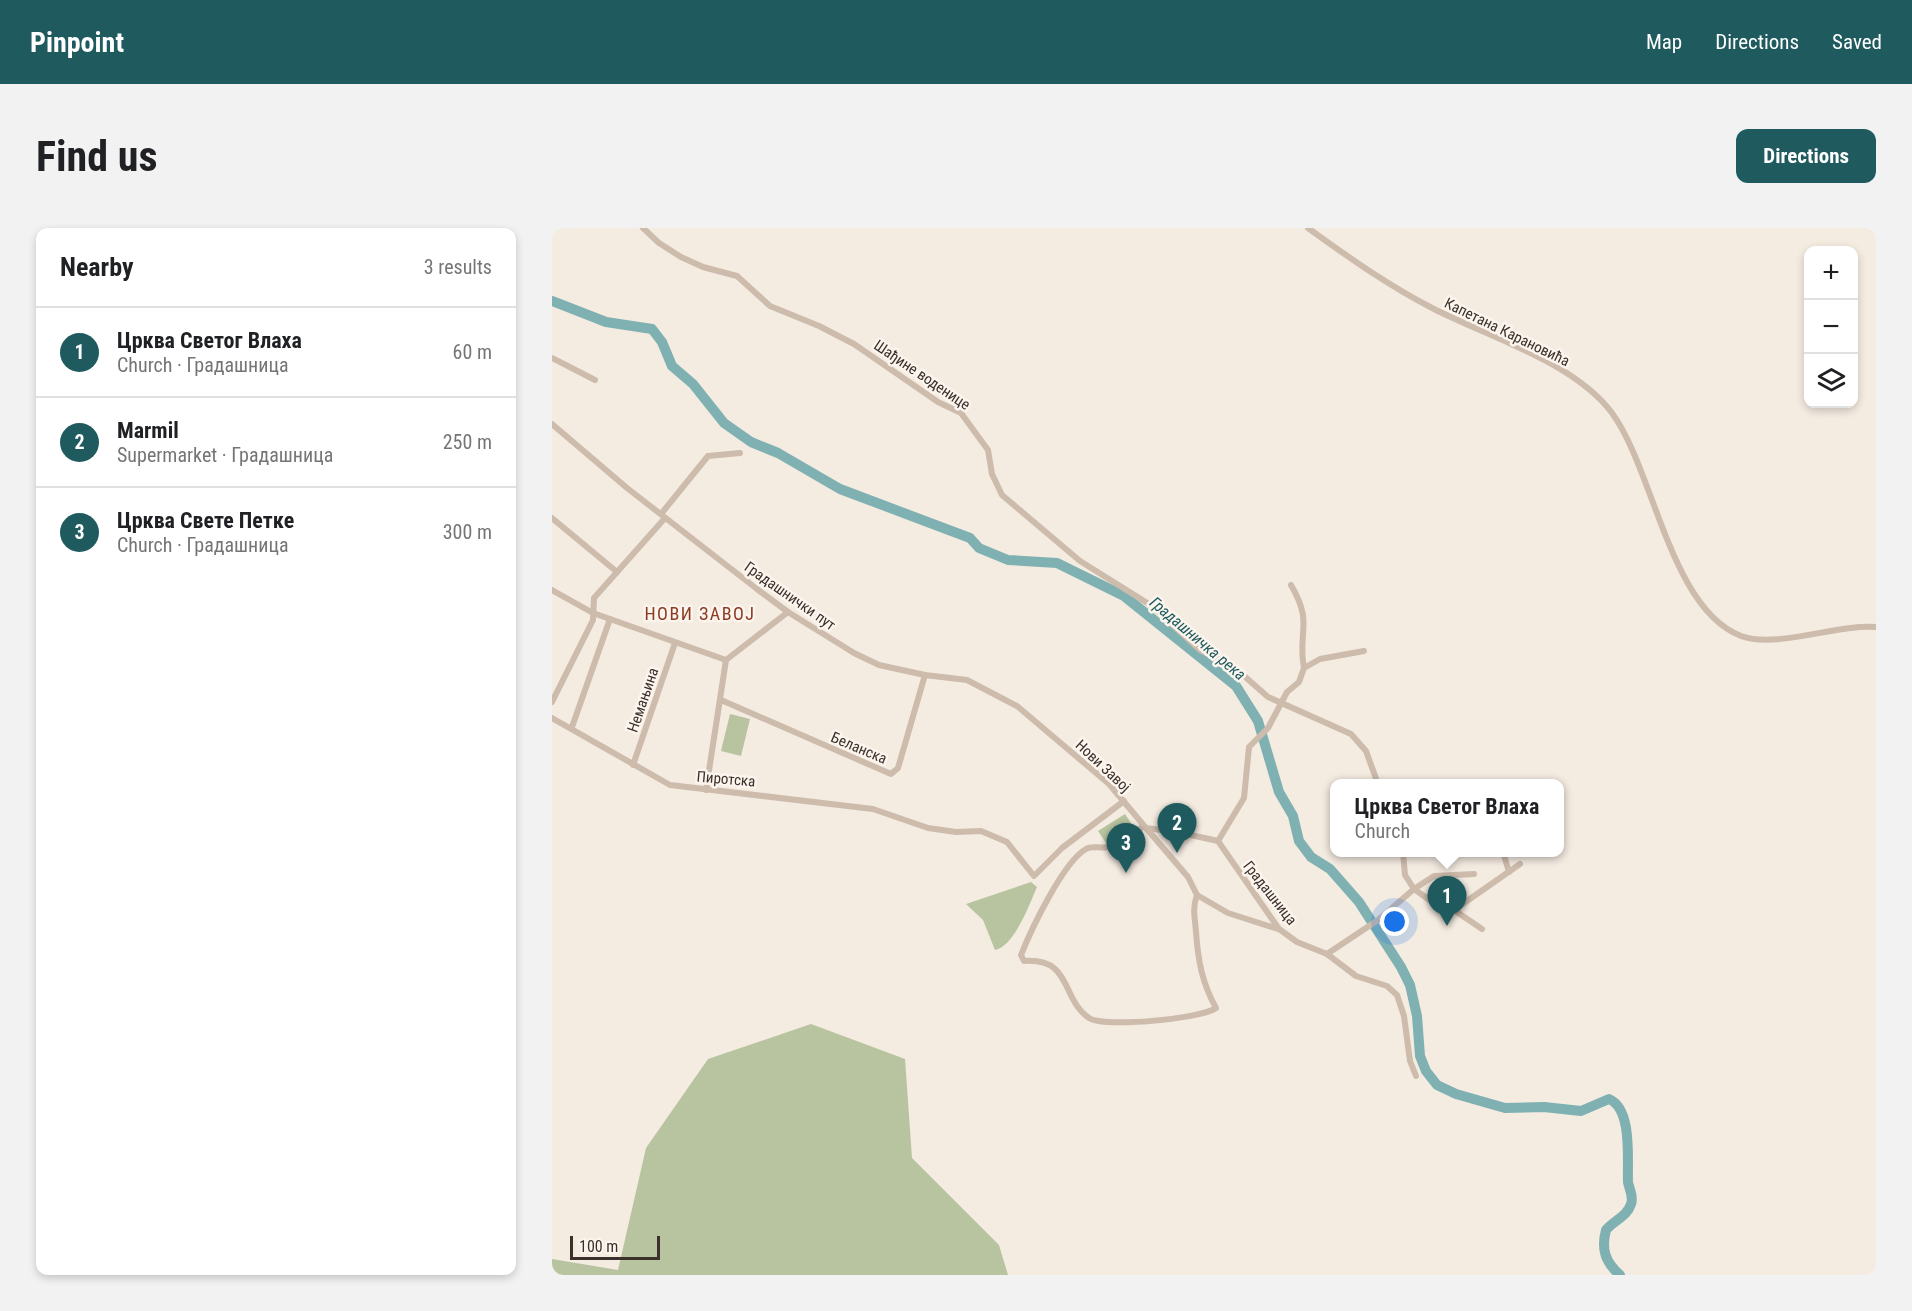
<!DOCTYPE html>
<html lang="en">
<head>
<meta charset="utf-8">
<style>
	:root { --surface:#fff; --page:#f2f2f2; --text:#202124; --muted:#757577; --line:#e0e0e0; --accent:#1f5a5e }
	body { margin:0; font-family:"Roboto Condensed",sans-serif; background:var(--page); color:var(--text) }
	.controls { position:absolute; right:18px; top:18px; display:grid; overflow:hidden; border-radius:12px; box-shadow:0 3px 9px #0003 }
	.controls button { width:54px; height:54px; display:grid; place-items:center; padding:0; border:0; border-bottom:2px solid var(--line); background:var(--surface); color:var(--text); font:30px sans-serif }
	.scale { position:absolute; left:18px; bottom:15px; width:90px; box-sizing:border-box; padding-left:6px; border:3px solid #3b302b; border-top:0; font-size:16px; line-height:21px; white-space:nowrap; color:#3b302b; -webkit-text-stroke:4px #fbf5ee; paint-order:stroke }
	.you { position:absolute; left:843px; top:694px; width:21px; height:21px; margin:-15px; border:4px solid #fff; border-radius:50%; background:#1a73e8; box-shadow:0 0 0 9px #1a73e833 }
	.badge { display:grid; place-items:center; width:39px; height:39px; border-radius:50%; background:var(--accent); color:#fff; font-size:20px; font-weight:700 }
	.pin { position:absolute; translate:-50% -50px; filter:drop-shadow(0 2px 3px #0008) }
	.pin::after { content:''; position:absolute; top:32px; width:21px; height:18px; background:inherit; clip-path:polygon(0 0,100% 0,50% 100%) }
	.popup { position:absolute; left:778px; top:551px; width:234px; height:78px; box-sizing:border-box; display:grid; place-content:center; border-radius:12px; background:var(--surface); filter:drop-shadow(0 2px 4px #0005); font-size:20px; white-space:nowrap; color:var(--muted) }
	.popup b { font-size:22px; color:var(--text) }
	.popup::after { content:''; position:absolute; left:50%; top:100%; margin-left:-12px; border:12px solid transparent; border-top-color:var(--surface) }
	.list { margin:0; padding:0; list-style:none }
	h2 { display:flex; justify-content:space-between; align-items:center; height:78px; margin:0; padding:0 24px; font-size:26px }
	h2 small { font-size:20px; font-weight:400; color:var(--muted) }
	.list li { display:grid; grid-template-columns:39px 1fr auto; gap:18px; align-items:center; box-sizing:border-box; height:90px; padding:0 24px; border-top:2px solid var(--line) }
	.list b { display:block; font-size:22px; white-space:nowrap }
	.list p { margin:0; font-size:20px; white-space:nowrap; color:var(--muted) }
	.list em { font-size:20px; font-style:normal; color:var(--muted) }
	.icon { flex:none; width:33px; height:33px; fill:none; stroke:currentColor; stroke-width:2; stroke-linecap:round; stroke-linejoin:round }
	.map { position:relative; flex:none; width:1324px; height:1047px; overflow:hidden; border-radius:12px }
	header { display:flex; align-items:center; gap:36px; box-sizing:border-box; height:84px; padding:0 30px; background:var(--accent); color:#fff }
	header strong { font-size:28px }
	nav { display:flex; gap:33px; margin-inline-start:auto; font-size:21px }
	.intro { display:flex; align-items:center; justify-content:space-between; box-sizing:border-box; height:144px; padding:0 36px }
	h1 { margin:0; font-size:42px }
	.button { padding:15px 27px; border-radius:12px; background:var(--accent); color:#fff; font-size:21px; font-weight:700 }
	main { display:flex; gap:36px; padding:0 36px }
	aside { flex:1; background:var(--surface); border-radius:12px; box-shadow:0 3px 9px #0003 }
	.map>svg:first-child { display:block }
	.green { fill:#b8c4a0 }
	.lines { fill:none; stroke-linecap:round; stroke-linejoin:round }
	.river { stroke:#7fb0b2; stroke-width:10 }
	.minor { stroke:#cdbbac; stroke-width:6 }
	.labels { text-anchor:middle; stroke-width:5; stroke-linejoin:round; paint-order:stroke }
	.street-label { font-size:15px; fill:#3b302b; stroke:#fbf5ee }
	.water-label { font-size:16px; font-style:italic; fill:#1f5a5e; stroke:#fbf5ee }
	.quarter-label { font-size:18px; letter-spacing:1.5px; fill:#8c3b22; stroke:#fbf5ee }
</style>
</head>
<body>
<header>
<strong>Pinpoint</strong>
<nav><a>Map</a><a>Directions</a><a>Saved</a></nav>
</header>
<div class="intro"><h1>Find us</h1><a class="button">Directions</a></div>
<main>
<aside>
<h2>Nearby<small>3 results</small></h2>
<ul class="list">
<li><span class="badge">1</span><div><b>Црква Светог Влаха</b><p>Church · Градашница</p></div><em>60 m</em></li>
<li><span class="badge">2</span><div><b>Marmil</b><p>Supermarket · Градашница</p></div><em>250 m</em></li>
<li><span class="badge">3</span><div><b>Црква Свете Петке</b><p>Church · Градашница</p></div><em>300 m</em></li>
</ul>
</aside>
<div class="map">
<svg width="1324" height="1047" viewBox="0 0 1324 1047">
	<rect width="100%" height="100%" fill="#f4ebe1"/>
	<g class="green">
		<path d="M 178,486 L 198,491 L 189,528 L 169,523 Z"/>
		<path d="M 573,586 L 583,601 L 556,618 L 546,603 Z"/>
		<path d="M 479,654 L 485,659 C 478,675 462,719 443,722 L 431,692 L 414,676 Z"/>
		<path d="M 259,796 L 353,831 L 360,930 L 447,1017 L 456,1047 L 0,1047 L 0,1031 L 66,1042 L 94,920 L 156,831 Z"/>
	</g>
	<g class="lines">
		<path class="river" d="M 0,73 L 54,94 L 100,101 L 110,114 L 120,138 L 141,156 L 172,195 L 199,214 L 226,225 L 288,261 L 418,310 L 427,320 L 456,332 L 505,335 L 572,368 L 684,458 L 706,493 L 727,564 L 741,588 L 747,613 L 759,629 L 778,641 L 807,674 L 849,739 L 858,757 L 865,788 L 868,828 L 874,843 L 885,857 L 904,866 L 953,880 L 992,879 L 1029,883 L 1057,871 C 1081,881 1075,933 1076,954 C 1077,961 1082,968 1079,976 C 1075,989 1062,992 1054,1002 C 1049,1021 1053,1034 1068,1047"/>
		<g class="minor">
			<path d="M 91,0 L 107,15 L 129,29 L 151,39 L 185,48 L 218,78 L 267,98 L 302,116 L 386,174 L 409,185 L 436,222 L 440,246 L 450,267 L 528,333 L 600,378 L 648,422 L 682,439 L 716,469 L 799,506 L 814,523 L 826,556"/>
			<path d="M 756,0 C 796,29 837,58 882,81 C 937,109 1022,134 1060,185 C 1102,242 1118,381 1189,408 C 1225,421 1284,396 1324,399"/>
			<path d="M 0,130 L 43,152"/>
			<path d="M 0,196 L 75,260 L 205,361 L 236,384 L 302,425 L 327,437 L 373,447 L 415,452 L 465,478 L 557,556 L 594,600 L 625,604 L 666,613 L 727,701 L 745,714 L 775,726 L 804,748 L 835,758 L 845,767 L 852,788 L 858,833 L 864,848"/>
			<path d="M 109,286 L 156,228 L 188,225"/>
			<path d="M 0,290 L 65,344"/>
			<path d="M 739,357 C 762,396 745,403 752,440"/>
			<path d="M 0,362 L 41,385 L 174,432"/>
			<path d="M 169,472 L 339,546 L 346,540 L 373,447"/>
			<path d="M 0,474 L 41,392 L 42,370 L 113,290"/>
			<path d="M 0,490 L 118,557 L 321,581 L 376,600 L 404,604 L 429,603 L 455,614 L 482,648 L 510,620 L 572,573"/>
			<path d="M 20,499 L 58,391"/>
			<path d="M 81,537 L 123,415"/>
			<path d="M 154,562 L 174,432 L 236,384"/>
			<path d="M 591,597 C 585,608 568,616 556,619 C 549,621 540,617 534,621 C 511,634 479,702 469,727 L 472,733 C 521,730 508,770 537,790 C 551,800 649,791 664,780 C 650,755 646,732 644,704 C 643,690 640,681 645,667 L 636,649 L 594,600"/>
			<path d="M 666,613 L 692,570 L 697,519 L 716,500 L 735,464 L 747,454 L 752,440 L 768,431 L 812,423"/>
			<path d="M 851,624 L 853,647 L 862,661 L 886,678 L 902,682 L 930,701"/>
			<path d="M 951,624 L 957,644"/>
			<path d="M 645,667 L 676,685 L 726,701"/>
			<path d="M 902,682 L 968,636"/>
			<path d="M 775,726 L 826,692 L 862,661 L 882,648 L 922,646"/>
		</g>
	</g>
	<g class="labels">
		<g class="street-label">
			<text transform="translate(955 104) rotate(26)" y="5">Капетана Карановића</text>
			<text transform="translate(370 147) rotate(34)" y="5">Шађине воденице</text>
			<text transform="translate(238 368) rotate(35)" y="5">Градашнички пут</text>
			<text transform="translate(91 472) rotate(-71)" y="5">Немањина</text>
			<text transform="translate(307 520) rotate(23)" y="5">Беланска</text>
			<text transform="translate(551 538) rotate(43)" y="5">Нови Завој</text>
			<text transform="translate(174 551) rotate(5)" y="5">Пиротска</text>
			<text transform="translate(718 665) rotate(52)" y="5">Градашница</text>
		</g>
		<g class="water-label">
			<text transform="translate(646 410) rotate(40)" y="6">Градашничка река</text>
		</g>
		<g class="quarter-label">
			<text x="148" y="392">НОВИ ЗАВОЈ</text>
		</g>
	</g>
</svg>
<div class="controls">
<button>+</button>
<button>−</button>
<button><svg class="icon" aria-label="layers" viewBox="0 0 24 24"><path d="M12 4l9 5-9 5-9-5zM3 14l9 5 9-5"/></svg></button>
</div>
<div class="scale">100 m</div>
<div class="you"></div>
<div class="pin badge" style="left:895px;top:698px">1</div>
<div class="popup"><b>Црква Светог Влаха</b>Church</div>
<div class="pin badge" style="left:625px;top:625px">2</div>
<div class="pin badge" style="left:574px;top:645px">3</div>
</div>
</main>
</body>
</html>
